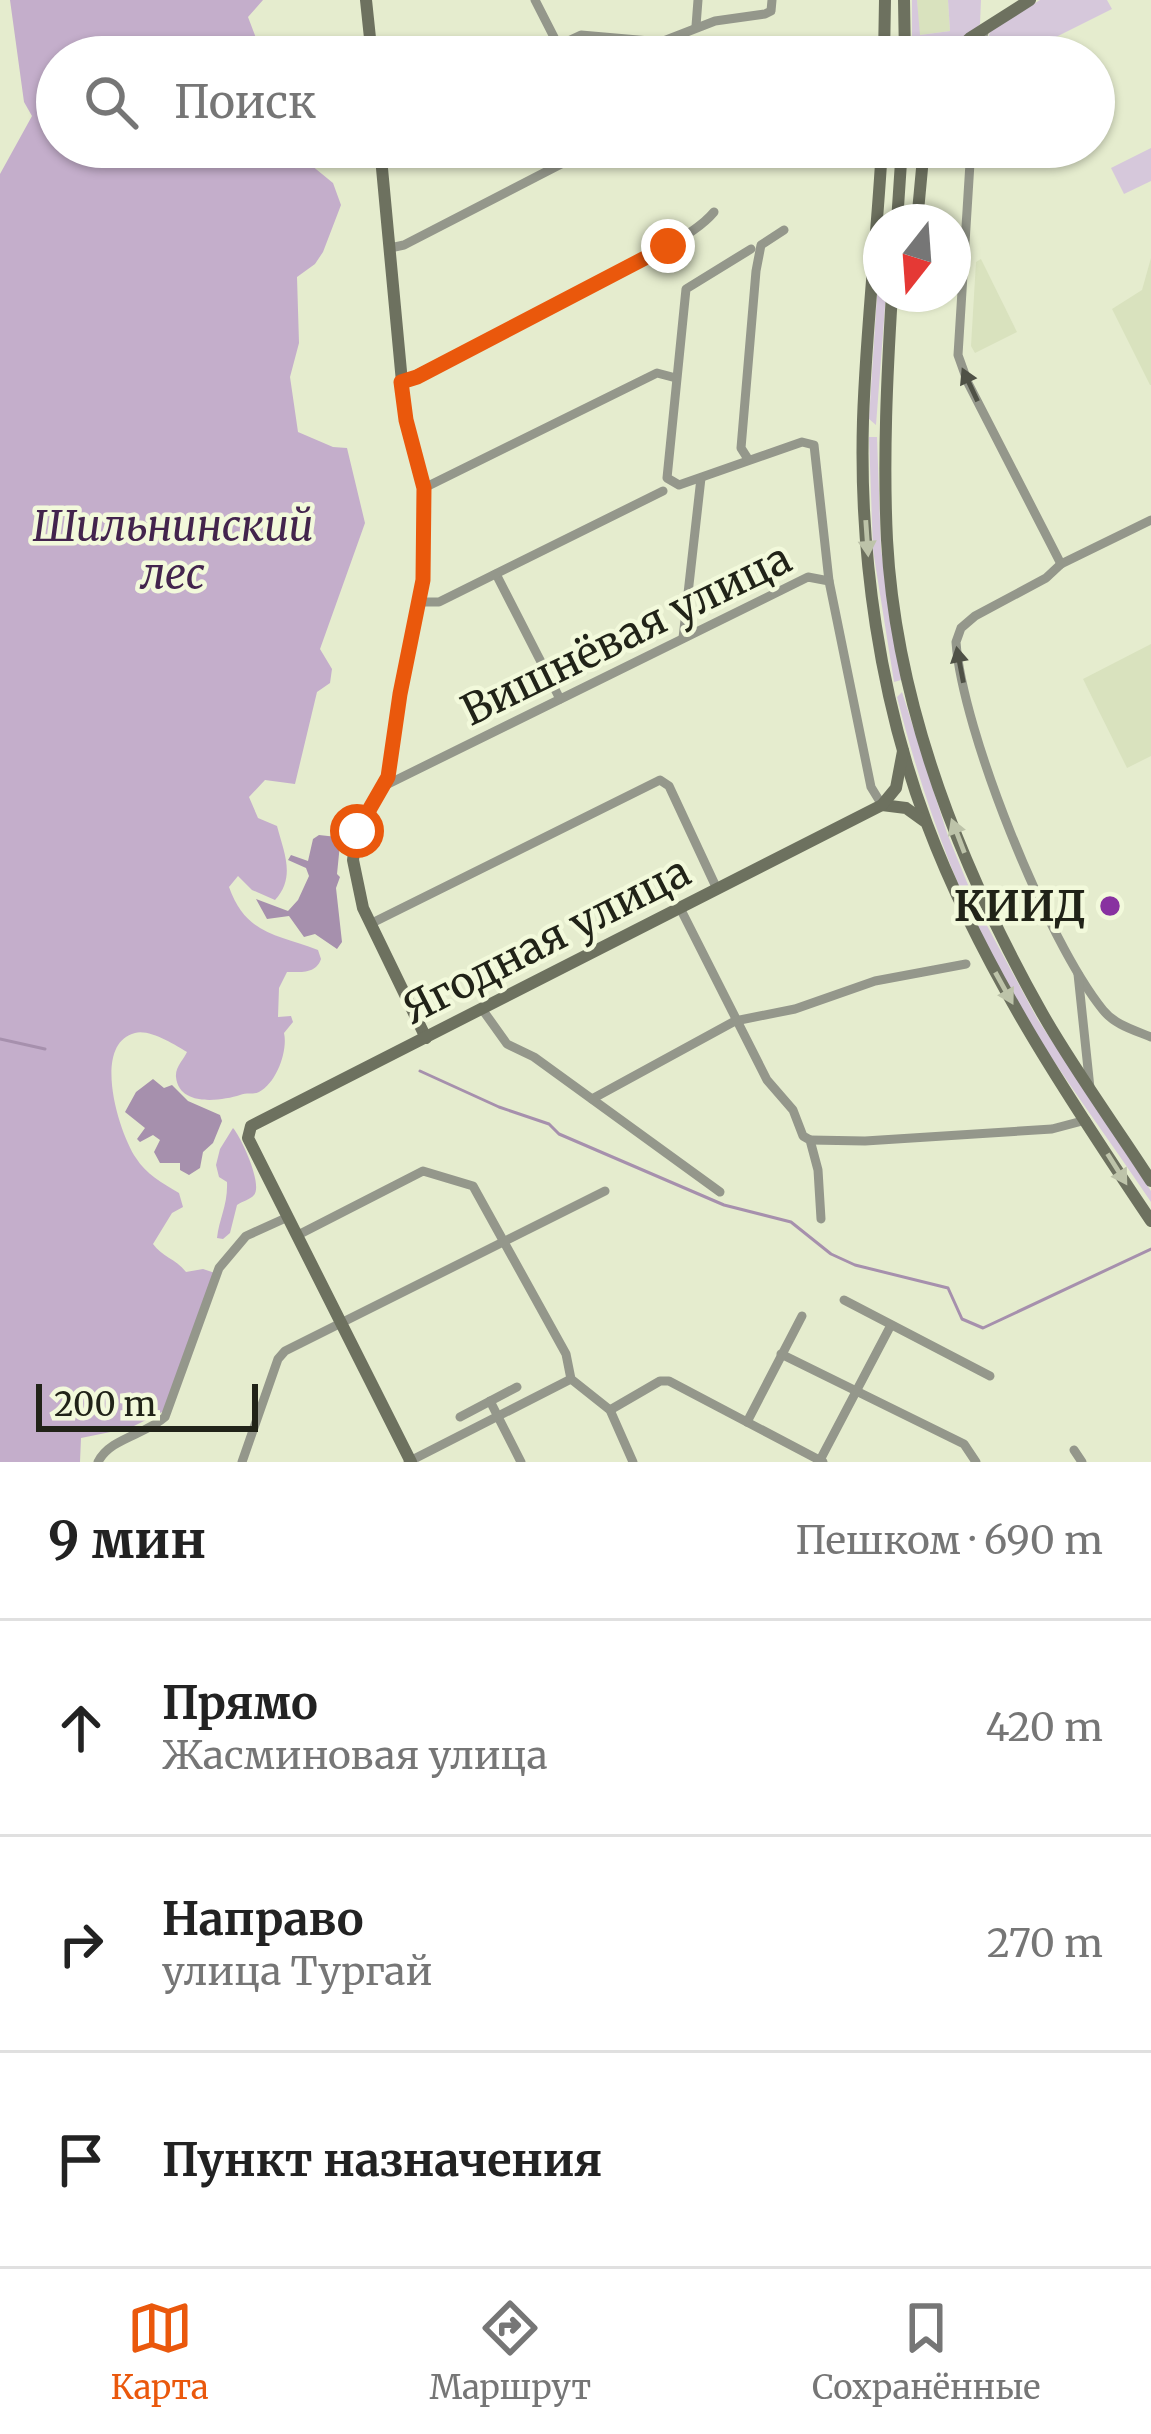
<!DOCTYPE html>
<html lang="ru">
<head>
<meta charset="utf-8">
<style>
	:root { --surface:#fff; --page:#f6f6f6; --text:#222; --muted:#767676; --line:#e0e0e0; --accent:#ea580c }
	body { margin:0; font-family:Merriweather,serif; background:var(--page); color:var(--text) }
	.compass { position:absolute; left:863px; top:204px; width:108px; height:108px; border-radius:50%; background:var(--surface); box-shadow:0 3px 9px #0004; rotate:197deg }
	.scale { position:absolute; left:36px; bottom:30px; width:222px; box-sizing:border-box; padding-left:12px; border:6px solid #212318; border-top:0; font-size:33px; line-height:42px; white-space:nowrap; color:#212318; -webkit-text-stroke:9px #f2f9db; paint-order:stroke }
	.stop { position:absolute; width:36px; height:36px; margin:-27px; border:9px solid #ea580c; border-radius:50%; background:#fff }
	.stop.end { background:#ea580c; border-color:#fff; box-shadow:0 3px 12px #0008 }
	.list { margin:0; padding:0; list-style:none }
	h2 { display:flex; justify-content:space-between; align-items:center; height:156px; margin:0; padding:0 48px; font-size:51px }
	h2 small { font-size:39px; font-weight:400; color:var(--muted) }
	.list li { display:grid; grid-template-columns:78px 1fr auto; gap:36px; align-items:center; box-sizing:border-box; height:216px; padding:0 48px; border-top:3px solid var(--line) }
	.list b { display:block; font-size:45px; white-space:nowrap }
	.list p { margin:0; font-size:39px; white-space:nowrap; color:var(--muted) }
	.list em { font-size:39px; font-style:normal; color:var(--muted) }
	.icon { flex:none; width:66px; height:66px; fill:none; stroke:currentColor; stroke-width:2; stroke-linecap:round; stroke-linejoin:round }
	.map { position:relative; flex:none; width:1151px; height:1462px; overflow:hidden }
	.search { position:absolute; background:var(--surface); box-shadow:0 3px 9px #0004; left:36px; right:36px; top:36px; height:132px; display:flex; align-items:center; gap:30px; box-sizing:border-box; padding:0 42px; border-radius:66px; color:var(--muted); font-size:45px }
	.sheet { height:804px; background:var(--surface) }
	nav { display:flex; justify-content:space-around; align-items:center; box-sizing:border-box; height:168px; border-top:3px solid var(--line); background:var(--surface); font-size:33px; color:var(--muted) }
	nav a { display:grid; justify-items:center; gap:6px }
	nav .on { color:var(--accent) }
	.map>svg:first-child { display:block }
	.built { fill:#d9e2be }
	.green { fill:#d6c8db }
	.forest { fill:#c4aecb }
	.water { fill:#a690ad }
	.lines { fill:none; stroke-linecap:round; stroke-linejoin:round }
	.stream { stroke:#a690ad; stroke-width:3 }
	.street { stroke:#94978b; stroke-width:9 }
	.secondary { stroke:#6d715f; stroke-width:12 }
	.oneway { fill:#4f5146 }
	.oneway2 { fill:#bdc3a9 }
	.route { stroke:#ea580c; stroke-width:15 }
	.poi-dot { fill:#8832a0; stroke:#f2f9db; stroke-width:4.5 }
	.labels { text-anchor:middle; stroke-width:9; stroke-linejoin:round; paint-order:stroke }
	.park-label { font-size:42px; font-style:italic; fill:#43244d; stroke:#f2f9db }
	.street-label { font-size:42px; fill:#212318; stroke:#f2f9db }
	.poi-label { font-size:42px; font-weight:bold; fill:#212318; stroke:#f2f9db; text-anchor:end }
</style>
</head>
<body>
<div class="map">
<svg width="1151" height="1462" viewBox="0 0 1151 1462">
	<rect width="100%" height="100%" fill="#e5ecce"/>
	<g class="built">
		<path d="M 917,0 L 948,0 L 950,31 L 919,35 Z"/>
		<path d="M 1151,258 L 1151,385 L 1150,385 L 1112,309 L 1142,290 Z"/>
		<path d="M 981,259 L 1017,332 L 975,353 L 971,346 L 976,262 Z"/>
		<path d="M 1151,644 L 1151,756 L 1127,768 L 1083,679 Z"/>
	</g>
	<g class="green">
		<path d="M 912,0 L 917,0 L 920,35 L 950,31 L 948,0 L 981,0 L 980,24 L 945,57 L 912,57 Z"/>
		<path d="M 1040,0 L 1107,0 L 1112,9 L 1016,57 L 984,57 L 990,31 Z"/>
		<path d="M 1151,148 L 1151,181 L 1124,194 L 1111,168 Z"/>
		<path d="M 881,234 L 881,294 L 886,294 L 876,425 L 869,419 Z"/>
		<path d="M 869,437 L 877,437 L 881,549 L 901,680 L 894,682 L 873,550 Z"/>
		<path d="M 902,692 L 947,833 L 977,907 L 1038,1020 L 1151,1191 L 1151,1202 C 1098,1123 1040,1048 995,964 C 952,880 920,788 897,697 Z"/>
	</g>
	<g class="forest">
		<path d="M 10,0 L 263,0 L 248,17 L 256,38 L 227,57 L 57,57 L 57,147 L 289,147 L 333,183 L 341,205 L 323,252 L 315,264 L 297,277 L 299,343 L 290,377 L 298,432 L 333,447 L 347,448 L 365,523 L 320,649 L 332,669 L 330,683 L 317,692 L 295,784 L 265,780 L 249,797 L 258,818 L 277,826 C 284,853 296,877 275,900 L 252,890 L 238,876 L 229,887 C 246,935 277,934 318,950 L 321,959 C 316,974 301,972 287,972 L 279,988 L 278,1017 L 291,1016 L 293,1022 L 284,1033 C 288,1050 277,1083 259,1092 C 253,1095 246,1092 240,1095 C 221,1101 179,1107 176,1077 C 175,1067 184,1059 187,1052 C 175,1045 150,1029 135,1033 C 91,1044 119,1133 136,1158 C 146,1174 162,1183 179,1193 L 183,1207 L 172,1213 L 153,1244 C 161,1256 176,1259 186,1272 L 203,1269 L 215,1273 L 170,1408 L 130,1428 L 81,1438 L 80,1462 L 0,1462 L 0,174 L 32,116 L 24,102 Z"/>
		<path d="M 233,1128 C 241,1137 263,1184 254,1195 C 250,1200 242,1201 237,1205 L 230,1233 L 223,1239 L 217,1238 C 219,1219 228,1205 227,1182 L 219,1177 L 216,1165 L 220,1149 Z"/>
	</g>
	<g class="water">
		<path d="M 319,835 L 337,837 L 340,844 L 337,874 L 340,877 L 336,888 L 342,942 L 337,949 L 315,934 L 304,937 L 289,916 L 267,919 L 256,899 L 288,911 L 298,900 L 309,876 L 306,868 L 288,860 L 291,855 L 308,861 L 313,839 Z"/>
		<path d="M 153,1079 L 164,1088 L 172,1085 L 188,1101 L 220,1115 L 222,1121 L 213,1143 L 203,1152 L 200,1168 L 189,1175 L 180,1170 L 180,1163 L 160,1163 L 154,1152 L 160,1140 L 153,1135 L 140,1142 L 137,1139 L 145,1128 L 125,1112 L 136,1092 Z"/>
	</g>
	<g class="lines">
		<g class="stream">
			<path d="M 0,1039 L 45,1049"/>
			<path d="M 420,1071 L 499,1107 L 549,1124 L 559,1134 L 724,1205 L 791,1222 L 831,1254 L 855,1265 L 948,1288 L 962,1319 L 983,1328 L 1151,1249"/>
		</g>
		<g class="street">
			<path d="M 535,0 L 558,45"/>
			<path d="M 696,26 L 698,0"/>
			<path d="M 534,57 L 581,35 L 661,42 L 715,21 L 765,14 L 771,11 L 772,0"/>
			<path d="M 977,57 L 985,29"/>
			<path d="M 971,147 L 958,355 L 968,383 L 1061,564"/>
			<path d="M 390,248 L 404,245 L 594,147"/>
			<path d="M 751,249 L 686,289 L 667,478 L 679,485 L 802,442 L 814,445 L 829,581 L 871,787 L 882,805"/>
			<path d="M 401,382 L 652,256 C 672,243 699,230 714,212"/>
			<path d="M 748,459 L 741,448 L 756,271 L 761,245 L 784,230"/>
			<path d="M 424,488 L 657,373 L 676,378"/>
			<path d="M 1151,520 L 1061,564 L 1046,578 L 975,616 L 961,628 L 956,642 C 962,730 1047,941 1103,1010 C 1115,1025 1134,1030 1151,1037"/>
			<path d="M 496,574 L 560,699"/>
			<path d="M 420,602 L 439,602 L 663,491"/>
			<path d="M 683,638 L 701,478"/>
			<path d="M 386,785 L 808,577 L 829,581"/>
			<path d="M 680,908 L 767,1080 L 793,1110 L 803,1136 L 810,1140 L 818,1170 L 821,1219"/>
			<path d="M 370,924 L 660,780 L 669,786 L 717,889"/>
			<path d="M 1078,974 L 1090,1088"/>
			<path d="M 482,1009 L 507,1044 L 534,1057 L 720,1192"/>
			<path d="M 592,1099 L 735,1021 L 795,1009 L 875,981 L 966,964"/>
			<path d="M 810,1140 L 865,1141 L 1052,1129 L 1086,1120"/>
			<path d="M 298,1235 L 423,1171 L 473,1186 L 566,1354 L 571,1379 L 610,1410 L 633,1462"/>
			<path d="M 844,1300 L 990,1376"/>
			<path d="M 781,1354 L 964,1444 L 976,1462"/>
			<path d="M 490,1401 L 521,1462"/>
			<path d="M 610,1410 L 660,1381 L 669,1381 L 823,1462"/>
			<path d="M 460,1417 L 517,1387"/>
			<path d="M 747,1422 L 802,1316"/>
			<path d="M 1074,1450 L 1082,1462"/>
			<path d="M 98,1462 C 110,1438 145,1435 165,1417 L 219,1268 L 246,1236 L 288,1217"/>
			<path d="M 242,1462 L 278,1359 L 285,1351 L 605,1191"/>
			<path d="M 408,1462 L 571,1379"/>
			<path d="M 819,1462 L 891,1325"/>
		</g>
		<g class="secondary">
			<path d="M 366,0 L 372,57"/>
			<path d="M 904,0 L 905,57"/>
			<path d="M 884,57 L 885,0"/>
			<path d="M 950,57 L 970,38 L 1030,0"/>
			<path d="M 380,147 L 405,414 L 424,488 L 423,580 L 400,693 L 388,777 L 357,831 L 353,860 L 363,908 L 426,1038"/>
			<path d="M 882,147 C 877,238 866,329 863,420 C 859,555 880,699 927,824 C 981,967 1067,1096 1151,1221"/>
			<path d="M 897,222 L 902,147"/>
			<path d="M 917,222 L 924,147"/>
			<path d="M 892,294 C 887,375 883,458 887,540 C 896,706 961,869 1042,1013 C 1075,1071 1115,1125 1151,1181"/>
			<path d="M 882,805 L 906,808 L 924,821"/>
			<path d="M 411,1462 L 248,1138 L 251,1126 L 882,805 L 896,788 L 903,751"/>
		</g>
	</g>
	<defs><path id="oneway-solid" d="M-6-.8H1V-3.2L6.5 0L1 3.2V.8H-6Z" transform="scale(3)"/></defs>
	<g class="oneway">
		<use href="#oneway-solid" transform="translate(970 385) rotate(-115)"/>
		<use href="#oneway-solid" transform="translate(960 665) rotate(-101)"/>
	</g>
	<g class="oneway2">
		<use href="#oneway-solid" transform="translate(867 538) rotate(86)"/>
		<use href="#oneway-solid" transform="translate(958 836) rotate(-111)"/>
		<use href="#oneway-solid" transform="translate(1004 988) rotate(61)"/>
		<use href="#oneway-solid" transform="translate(1117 1169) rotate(58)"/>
	</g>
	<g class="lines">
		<path class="route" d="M 357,831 L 388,777 L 400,694 L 423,580 L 424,488 L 406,420 L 401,382 L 417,377 L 668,246"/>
	</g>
	<circle class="poi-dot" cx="1110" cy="906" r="12"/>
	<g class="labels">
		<g class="park-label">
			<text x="173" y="541">Шильнинский<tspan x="173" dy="48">лес</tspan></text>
		</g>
		<g class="street-label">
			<text transform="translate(626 634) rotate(-26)" y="15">Вишнёвая улица</text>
			<text transform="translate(546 940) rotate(-27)" y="15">Ягодная улица</text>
		</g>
		<g class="poi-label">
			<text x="1086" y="921">КИИД</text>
		</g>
	</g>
</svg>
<svg class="compass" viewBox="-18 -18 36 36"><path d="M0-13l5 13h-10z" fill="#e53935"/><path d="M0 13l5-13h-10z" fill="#767676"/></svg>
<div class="scale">200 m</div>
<div class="stop" style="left:357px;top:831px"></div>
<div class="stop end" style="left:668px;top:246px"></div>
<div class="search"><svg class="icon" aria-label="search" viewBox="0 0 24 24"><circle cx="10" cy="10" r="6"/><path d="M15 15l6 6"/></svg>Поиск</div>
</div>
<section class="sheet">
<h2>9 мин<small>Пешком · 690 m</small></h2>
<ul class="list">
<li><svg class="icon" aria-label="ahead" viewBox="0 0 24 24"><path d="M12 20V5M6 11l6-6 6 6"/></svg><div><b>Прямо</b><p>Жасминовая улица</p></div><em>420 m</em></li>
<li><svg class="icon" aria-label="right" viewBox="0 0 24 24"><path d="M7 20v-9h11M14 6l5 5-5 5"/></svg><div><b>Направо</b><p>улица Тургай</p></div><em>270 m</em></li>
<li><svg class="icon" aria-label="arrive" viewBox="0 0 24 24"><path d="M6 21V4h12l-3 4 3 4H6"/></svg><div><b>Пункт назначения</b></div></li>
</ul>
</section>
<nav>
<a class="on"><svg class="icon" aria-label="map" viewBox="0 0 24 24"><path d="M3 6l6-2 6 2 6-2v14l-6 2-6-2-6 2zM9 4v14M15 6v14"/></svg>Карта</a>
<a><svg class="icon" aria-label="directions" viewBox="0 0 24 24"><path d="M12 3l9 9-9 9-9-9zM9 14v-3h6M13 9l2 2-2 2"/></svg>Маршрут</a>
<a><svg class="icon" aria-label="saved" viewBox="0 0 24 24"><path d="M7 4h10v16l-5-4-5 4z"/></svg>Сохранённые</a>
</nav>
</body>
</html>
